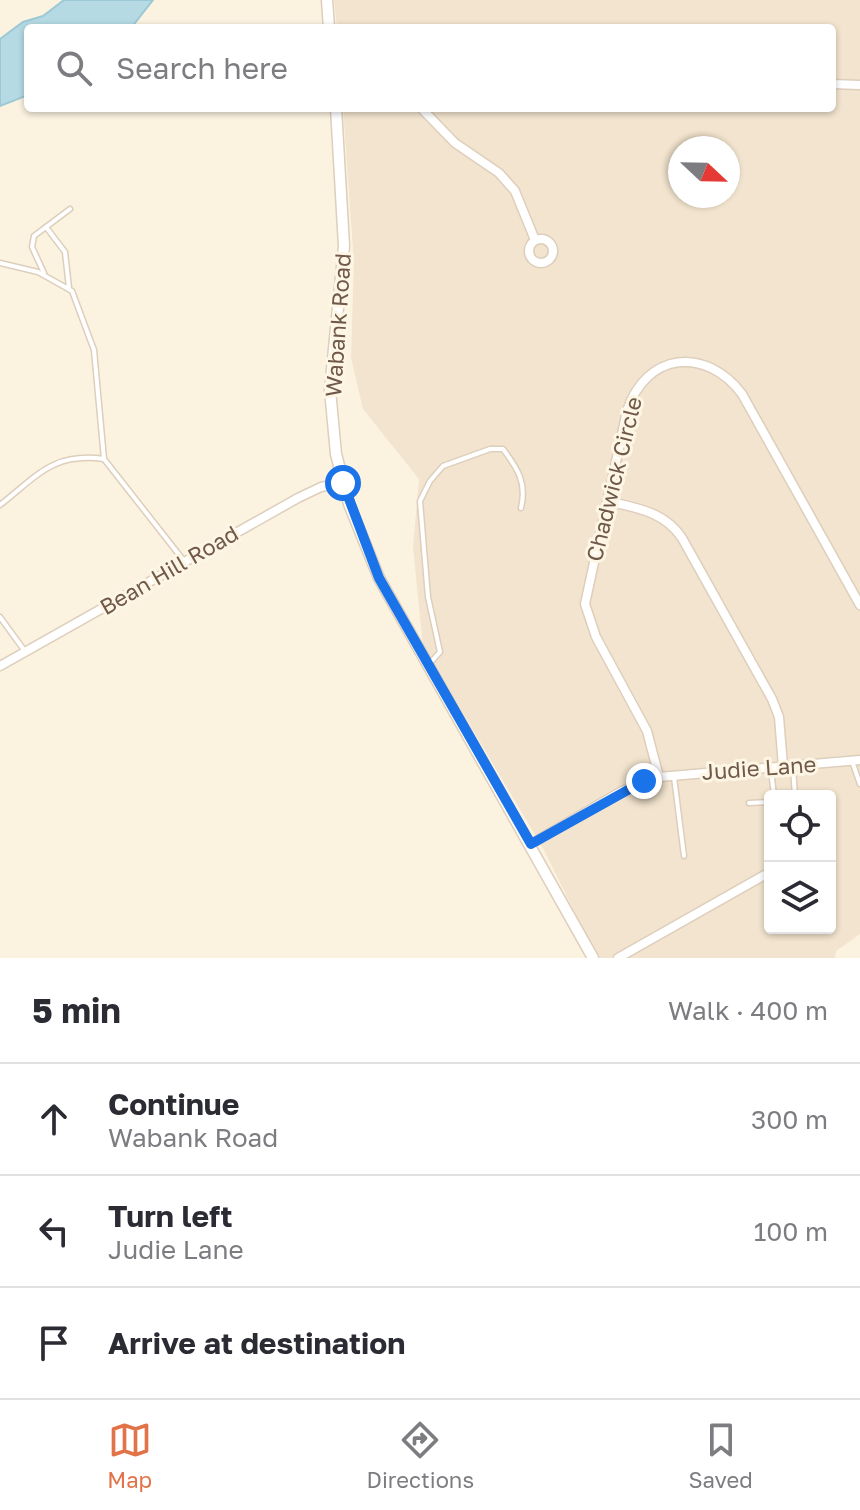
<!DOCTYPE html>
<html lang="en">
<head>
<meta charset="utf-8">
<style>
	:root { --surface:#fff; --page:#f2f2f3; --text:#2b2b33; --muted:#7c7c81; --line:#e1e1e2; --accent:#e27248 }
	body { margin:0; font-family:"Golos Text",sans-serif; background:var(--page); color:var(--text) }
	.controls { position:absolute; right:24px; bottom:24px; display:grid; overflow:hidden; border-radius:8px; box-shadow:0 2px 6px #0004 }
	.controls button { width:72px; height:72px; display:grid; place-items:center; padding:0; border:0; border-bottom:2px solid var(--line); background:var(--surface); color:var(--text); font:40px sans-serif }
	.compass { position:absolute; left:668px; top:136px; width:72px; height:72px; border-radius:50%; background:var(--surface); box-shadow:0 2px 6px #0004; rotate:112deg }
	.stop { position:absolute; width:24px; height:24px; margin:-18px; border:6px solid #1a73e8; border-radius:50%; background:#fff }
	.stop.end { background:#1a73e8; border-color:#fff; box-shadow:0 2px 8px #0008 }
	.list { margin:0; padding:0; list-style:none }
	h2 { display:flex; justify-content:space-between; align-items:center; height:104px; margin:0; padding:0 32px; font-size:34px }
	h2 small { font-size:26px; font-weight:400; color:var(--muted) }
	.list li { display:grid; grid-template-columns:52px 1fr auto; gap:24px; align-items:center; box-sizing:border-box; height:112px; padding:0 32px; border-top:2px solid var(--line) }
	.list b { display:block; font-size:30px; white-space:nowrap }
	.list p { margin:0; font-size:26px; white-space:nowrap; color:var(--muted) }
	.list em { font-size:26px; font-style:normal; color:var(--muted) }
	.icon { flex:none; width:44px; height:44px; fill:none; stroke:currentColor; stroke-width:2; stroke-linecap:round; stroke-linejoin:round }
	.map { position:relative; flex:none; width:860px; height:958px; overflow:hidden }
	.search { position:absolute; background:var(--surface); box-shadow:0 2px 6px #0004; left:24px; right:24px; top:24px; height:88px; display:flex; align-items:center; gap:20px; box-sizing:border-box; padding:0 28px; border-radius:8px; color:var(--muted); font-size:30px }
	.sheet { height:440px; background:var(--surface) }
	nav { display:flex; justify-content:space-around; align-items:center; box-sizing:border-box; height:112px; border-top:2px solid var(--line); background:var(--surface); font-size:22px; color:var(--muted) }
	nav a { display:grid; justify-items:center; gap:4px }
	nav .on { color:var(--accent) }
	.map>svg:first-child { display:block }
	.residential { fill:#f2e4ce; fill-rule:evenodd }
	.water { fill:#b5dae3; stroke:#9cc9d5; stroke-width:2 }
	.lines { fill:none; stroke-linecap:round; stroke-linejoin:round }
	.service-casing { stroke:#decebc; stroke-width:7 }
	.minor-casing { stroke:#decebc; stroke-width:11 }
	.tertiary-casing { stroke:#decebc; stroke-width:13 }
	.service { stroke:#fff; stroke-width:4 }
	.minor { stroke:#fff; stroke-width:8 }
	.tertiary { stroke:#fff; stroke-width:10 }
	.route { stroke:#1a73e8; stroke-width:10 }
	.labels { text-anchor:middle; stroke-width:6; stroke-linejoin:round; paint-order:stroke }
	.street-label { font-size:22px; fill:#705948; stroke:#fef6e5 }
</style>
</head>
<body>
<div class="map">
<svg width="860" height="958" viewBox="0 0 860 958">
	<rect width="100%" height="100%" fill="#fbf2e0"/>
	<path class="residential" d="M 334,0 L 860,0 L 860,934 L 836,951 L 835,958 L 600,958 L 582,927 L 544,850 L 423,646 L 413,547 L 419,479 L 363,409 L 351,357 L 354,263 L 343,108 L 832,108 L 832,28 L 337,28 ZM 680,148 L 728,148 L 728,196 L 680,196 ZM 770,796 L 830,796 L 830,928 L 770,928 Z"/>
	<path class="water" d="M 64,0 L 153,0 L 131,28 L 28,28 L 28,95 L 0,106 L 0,39 L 23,22 L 43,16 Z"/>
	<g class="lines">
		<defs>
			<g id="service">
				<path d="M 254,28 L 283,28"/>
				<path d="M 314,28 L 327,28"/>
				<path d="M 46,227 L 65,252 L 69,288"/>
				<path d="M 0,263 L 38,272 L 72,291 L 94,350 L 104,459 L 184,561"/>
				<path d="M 44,273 L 32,247 L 34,236 L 70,209"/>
				<path d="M 0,505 C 37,476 53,452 104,459"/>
				<path d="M 0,617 L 24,650"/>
				<path d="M 430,663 L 440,652 L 428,597 L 420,501 L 430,481 L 443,466 L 490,449 L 503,449 C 518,469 527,483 521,508"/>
				<path d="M 852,761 L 860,784"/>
				<path d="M 793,768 L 795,796"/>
				<path d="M 771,769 L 774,796"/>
				<path d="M 674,777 L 684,856"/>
				<path d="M 749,803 L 770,802"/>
			</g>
			<g id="minor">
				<path d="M 832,84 L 860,85"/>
				<path d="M 421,108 L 455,143 L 499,173 L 515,191 L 535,240"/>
				<circle cx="541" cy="251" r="12"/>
				<path d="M 607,501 C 636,508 664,511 682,538 L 772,699 L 779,717 L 783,766"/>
				<path d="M 0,666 L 298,498 L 321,487 L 343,483"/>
				<path d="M 659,777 L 647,731 L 596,637 L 585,604 L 627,411 C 646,352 706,346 742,394 L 860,605"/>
				<path d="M 531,844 L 622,791 L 659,777 L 860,760"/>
				<path d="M 618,958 L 770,872"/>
			</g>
			<g id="tertiary">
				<path d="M 327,0 L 329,28"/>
				<path d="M 336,108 L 344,246 L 330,390 L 336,454 L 349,504 L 379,578 L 593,958"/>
			</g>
		</defs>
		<use href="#service" class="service-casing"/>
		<use href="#minor" class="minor-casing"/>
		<use href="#tertiary" class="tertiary-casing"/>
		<use href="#service" class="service"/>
		<use href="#minor" class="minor"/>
		<use href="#tertiary" class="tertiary"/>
	</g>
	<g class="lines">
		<path class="route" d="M 343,483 L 379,578 L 531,844 L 644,781"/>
	</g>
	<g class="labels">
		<g class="street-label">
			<text transform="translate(338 325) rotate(-86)" y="8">Wabank Road</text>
			<text transform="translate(614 479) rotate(-76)" y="8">Chadwick Circle</text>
			<text transform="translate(169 570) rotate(-30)" y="8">Bean Hill Road</text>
			<text transform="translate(759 768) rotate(-4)" y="8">Judie Lane</text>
		</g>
	</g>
</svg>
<div class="controls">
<button><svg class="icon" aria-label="locate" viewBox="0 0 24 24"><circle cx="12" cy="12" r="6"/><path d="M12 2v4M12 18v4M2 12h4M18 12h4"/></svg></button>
<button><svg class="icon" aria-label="layers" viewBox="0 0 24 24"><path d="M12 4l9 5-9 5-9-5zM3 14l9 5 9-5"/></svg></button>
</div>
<svg class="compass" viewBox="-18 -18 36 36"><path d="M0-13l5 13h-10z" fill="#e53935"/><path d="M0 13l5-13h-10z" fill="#7c7c81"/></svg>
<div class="stop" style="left:343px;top:483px"></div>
<div class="stop end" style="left:644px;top:781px"></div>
<div class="search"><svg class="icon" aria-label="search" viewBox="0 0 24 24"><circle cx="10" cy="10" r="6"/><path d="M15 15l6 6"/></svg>Search here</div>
</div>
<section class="sheet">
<h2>5 min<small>Walk · 400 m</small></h2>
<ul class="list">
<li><svg class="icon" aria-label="ahead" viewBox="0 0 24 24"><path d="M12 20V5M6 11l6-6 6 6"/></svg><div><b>Continue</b><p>Wabank Road</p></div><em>300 m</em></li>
<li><svg class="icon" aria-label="left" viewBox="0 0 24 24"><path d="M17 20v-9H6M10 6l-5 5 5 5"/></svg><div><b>Turn left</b><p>Judie Lane</p></div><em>100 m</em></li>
<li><svg class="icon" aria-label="arrive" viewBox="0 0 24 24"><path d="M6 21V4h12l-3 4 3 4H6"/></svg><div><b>Arrive at destination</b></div></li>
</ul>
</section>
<nav>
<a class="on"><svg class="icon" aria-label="map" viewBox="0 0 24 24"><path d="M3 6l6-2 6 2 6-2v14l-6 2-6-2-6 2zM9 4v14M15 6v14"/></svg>Map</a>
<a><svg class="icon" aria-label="directions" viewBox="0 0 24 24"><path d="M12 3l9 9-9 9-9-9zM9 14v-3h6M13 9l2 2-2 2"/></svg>Directions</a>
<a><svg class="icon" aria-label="saved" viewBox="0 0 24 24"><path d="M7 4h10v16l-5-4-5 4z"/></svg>Saved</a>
</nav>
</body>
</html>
